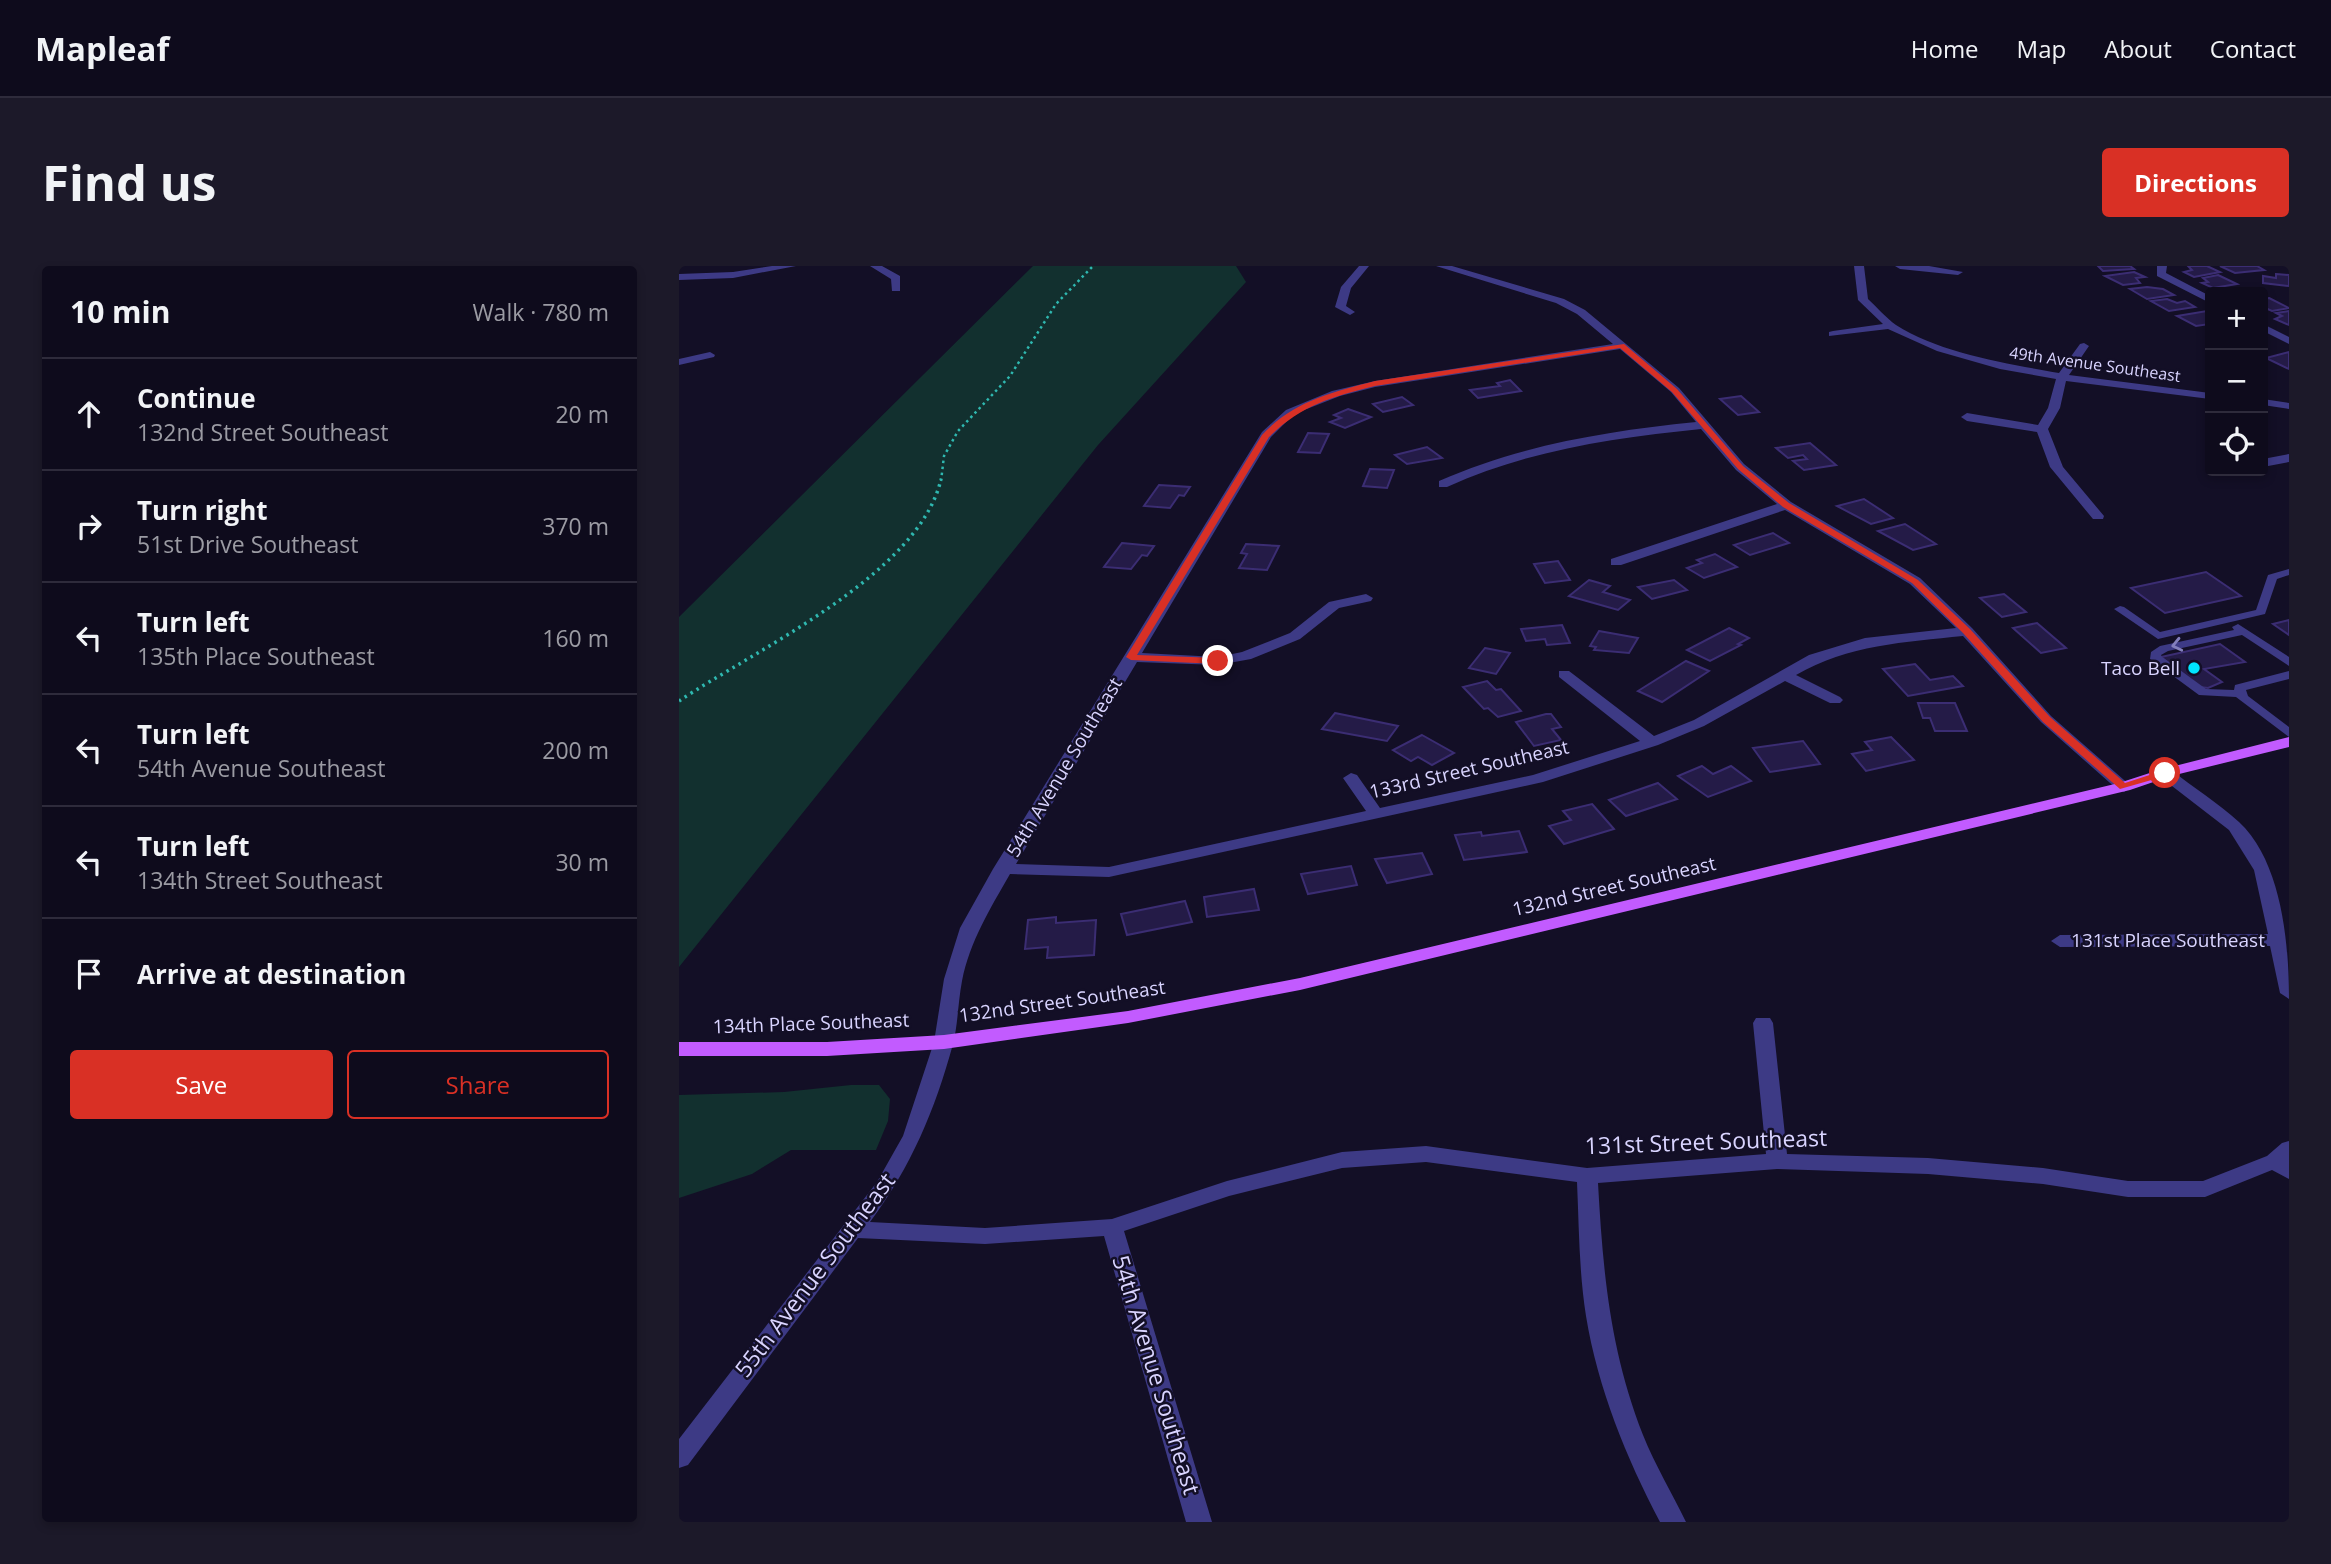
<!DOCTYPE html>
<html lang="en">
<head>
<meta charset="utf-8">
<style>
	:root { --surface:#0e0b1c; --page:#1c1929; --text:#f1f3f6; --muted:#9b9ba3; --line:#2e2b3b; --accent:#d93025 }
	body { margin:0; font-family:"Open Sans",sans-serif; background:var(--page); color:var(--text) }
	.controls { position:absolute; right:21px; top:21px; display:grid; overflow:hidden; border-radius:7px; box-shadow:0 4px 10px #0003 }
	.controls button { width:63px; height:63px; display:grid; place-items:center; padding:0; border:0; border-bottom:2px solid var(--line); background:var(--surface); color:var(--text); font:35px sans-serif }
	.stop { position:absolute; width:21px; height:21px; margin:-16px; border:5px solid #d93025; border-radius:50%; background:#fff }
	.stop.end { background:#d93025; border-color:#fff; box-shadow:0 2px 7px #0008 }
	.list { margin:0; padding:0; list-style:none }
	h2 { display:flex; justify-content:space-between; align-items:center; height:91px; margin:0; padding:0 28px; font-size:30px }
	h2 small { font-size:23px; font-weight:400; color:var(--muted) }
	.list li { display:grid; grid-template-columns:46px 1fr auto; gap:21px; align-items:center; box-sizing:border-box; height:112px; padding:0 28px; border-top:2px solid var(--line) }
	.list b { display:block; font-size:26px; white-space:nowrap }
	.list p { margin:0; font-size:23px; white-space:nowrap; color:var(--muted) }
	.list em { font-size:23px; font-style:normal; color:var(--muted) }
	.actions { display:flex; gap:14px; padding:21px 28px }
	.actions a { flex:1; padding:16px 0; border:2px solid var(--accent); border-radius:7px; text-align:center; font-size:24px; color:var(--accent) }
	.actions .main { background:var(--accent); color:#fff }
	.icon { flex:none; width:38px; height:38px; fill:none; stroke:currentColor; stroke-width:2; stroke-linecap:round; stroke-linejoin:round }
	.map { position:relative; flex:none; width:1610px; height:1256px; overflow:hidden; border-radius:7px }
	header { display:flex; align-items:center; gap:42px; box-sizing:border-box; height:98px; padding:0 35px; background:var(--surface); border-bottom:2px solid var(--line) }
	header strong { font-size:33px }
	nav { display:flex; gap:38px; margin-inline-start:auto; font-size:24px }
	.intro { display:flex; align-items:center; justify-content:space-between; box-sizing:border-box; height:168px; padding:0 42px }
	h1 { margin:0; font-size:49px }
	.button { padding:18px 32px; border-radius:7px; background:var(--accent); color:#fff; font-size:24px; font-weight:700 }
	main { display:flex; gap:42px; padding:0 42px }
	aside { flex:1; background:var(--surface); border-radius:7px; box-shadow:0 4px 10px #0003 }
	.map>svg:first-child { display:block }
	.green { fill:#12302f }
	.building { fill:#241b47; stroke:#3b2d73; stroke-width:2 }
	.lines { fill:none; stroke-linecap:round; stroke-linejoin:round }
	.path-far1 { stroke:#2fb8b0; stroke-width:2.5; stroke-dasharray:2.5 3.5; stroke-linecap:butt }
	.path { stroke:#2fb8b0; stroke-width:3.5; stroke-dasharray:2.5 4.5; stroke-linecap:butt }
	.lane { fill:#3d3a85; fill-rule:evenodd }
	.street { fill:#3d3a85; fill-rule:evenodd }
	.primary { fill:#c25bff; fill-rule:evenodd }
	.oneway { stroke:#837fbc }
	.route { fill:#d93025 }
	.poi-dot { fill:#00e5ff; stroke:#130f26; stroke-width:2.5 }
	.labels { text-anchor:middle; stroke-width:5; stroke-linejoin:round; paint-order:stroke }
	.far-street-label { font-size:16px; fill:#d9d4ff; stroke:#130f26 }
	.poi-label { font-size:19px; fill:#d9d4ff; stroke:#130f26; text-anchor:end }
	.street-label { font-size:19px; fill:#d9d4ff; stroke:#130f26 }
	.near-street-label { font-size:23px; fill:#d9d4ff; stroke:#130f26 }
</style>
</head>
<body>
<header>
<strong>Mapleaf</strong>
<nav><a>Home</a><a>Map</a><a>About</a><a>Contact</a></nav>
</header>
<div class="intro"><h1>Find us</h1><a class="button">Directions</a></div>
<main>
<aside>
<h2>10 min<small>Walk · 780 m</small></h2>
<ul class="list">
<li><svg class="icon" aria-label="ahead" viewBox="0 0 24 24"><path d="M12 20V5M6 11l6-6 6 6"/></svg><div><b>Continue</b><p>132nd Street Southeast</p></div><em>20 m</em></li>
<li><svg class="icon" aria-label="right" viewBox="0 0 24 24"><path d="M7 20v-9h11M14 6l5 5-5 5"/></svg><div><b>Turn right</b><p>51st Drive Southeast</p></div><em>370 m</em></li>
<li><svg class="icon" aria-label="left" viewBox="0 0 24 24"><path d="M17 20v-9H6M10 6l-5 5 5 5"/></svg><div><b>Turn left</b><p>135th Place Southeast</p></div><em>160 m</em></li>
<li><svg class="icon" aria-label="left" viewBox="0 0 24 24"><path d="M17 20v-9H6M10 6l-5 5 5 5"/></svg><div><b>Turn left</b><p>54th Avenue Southeast</p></div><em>200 m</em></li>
<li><svg class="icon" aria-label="left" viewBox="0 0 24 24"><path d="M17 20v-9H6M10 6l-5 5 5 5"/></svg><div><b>Turn left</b><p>134th Street Southeast</p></div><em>30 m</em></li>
<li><svg class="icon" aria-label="arrive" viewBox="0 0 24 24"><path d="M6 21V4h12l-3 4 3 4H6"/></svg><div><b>Arrive at destination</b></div></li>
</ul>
<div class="actions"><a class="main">Save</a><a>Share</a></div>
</aside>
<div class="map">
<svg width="1610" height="1256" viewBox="0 0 1610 1256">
	<rect width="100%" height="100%" fill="#130f26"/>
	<g class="green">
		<path d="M 354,0 L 557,0 L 567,16 L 419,179 L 0,701 L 0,351 Z"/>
		<path d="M 172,819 L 200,819 L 211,833 L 209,855 L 197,884 L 112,884 L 73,908 L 0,932 L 0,829 L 105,826 Z"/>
	</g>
	<g class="building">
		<path d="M 1419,0 L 1451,0 L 1455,3 L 1424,5 Z"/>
		<path d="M 1509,0 L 1528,0 L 1541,6 L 1515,11 L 1505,6 L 1513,4 Z"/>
		<path d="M 1541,0 L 1578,0 L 1585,4 L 1556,7 Z"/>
		<path d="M 1455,6 L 1466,11 L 1457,12 L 1461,17 L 1444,19 L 1426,10 Z"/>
		<path d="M 1597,8 L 1610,9 L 1610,20 L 1584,17 L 1584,10 L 1597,12 Z"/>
		<path d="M 1539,9 L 1558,18 L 1534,22 L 1523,17 L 1529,16 L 1524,12 Z"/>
		<path d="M 1468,21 L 1484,23 L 1495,29 L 1468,33 L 1451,23 Z"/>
		<path d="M 1590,32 L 1610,42 L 1593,45 L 1584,41 L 1584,33 Z"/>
		<path d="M 1488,33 L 1498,37 L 1506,35 L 1516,41 L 1490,45 L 1472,35 Z"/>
		<path d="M 1528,45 L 1531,47 L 1531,58 L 1517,60 L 1498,50 Z"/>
		<path d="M 1610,45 L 1610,59 L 1596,53 L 1603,50 L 1597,47 Z"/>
		<path d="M 1610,86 L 1610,103 L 1587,92 Z"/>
		<path d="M 831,114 L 842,125 L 799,132 L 791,124 L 821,120 L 818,117 Z"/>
		<path d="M 1062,130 L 1080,146 L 1059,149 L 1041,133 Z"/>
		<path d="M 723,131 L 734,139 L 704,146 L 694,138 Z"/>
		<path d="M 669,143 L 692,151 L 666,162 L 651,156 L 662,152 L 655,149 Z"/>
		<path d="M 629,167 L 650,168 L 641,187 L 619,186 Z"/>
		<path d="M 1131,177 L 1157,199 L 1125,204 L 1114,195 L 1128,193 L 1124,189 L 1109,192 L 1097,182 Z"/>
		<path d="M 748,181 L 763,192 L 728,198 L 716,189 Z"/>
		<path d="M 691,203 L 715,204 L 708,222 L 684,220 Z"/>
		<path d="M 480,219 L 511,221 L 505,230 L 500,229 L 491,242 L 465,240 Z"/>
		<path d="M 1185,233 L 1214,252 L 1192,258 L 1158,240 Z"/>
		<path d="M 1226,258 L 1257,278 L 1234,284 L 1199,265 Z"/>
		<path d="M 1094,267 L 1110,277 L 1071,289 L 1055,279 Z"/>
		<path d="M 443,277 L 475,280 L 468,290 L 463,289 L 452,303 L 425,301 Z"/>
		<path d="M 567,278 L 600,280 L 588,304 L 560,302 L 568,288 L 562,287 Z"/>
		<path d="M 1036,288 L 1058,301 L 1025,312 L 1008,302 L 1023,297 L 1018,294 Z"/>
		<path d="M 879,295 L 891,314 L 866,317 L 855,298 Z"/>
		<path d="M 1527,306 L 1562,330 L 1486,347 L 1452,322 Z"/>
		<path d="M 910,314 L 931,320 L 924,326 L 951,334 L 939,344 L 890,330 Z"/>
		<path d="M 995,314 L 1008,324 L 973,333 L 959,321 Z"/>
		<path d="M 1325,328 L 1347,346 L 1323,351 L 1301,332 Z"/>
		<path d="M 1610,354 L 1610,369 L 1594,358 Z"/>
		<path d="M 1358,357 L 1387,382 L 1362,387 L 1334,362 Z"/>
		<path d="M 883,359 L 891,377 L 868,379 L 866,373 L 847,375 L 842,363 Z"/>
		<path d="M 1050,362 L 1070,372 L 1059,378 L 1062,379 L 1031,395 L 1008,384 Z"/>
		<path d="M 920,365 L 959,372 L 950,387 L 915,384 L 917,381 L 911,380 Z"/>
		<path d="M 1541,378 L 1566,396 L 1525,403 L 1543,416 L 1529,422 L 1521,421 L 1482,391 Z"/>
		<path d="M 806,382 L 831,387 L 817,408 L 790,402 Z"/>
		<path d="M 1007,395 L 1030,405 L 983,436 L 959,425 Z"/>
		<path d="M 1236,398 L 1251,414 L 1274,410 L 1284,420 L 1229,430 L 1204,403 Z"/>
		<path d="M 808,415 L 817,424 L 822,423 L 842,445 L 819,451 L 809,442 L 805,443 L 784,421 Z"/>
		<path d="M 1239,437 L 1276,437 L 1288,465 L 1256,465 L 1251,452 L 1244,452 Z"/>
		<path d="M 656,447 L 719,460 L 708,475 L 643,463 Z"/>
		<path d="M 867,448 L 872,448 L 882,461 L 873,463 L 882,474 L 855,480 L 837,456 Z"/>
		<path d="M 743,469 L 775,487 L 753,499 L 739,491 L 732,495 L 714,484 Z"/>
		<path d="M 1212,471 L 1235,494 L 1187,505 L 1173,488 L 1193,484 L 1186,476 Z"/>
		<path d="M 1124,475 L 1141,498 L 1091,506 L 1074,482 Z"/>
		<path d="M 1023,500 L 1034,508 L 1052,500 L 1072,515 L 1029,531 L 999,510 Z"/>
		<path d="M 979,517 L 998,533 L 947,550 L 930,534 Z"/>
		<path d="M 913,538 L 935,563 L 885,578 L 870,560 L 892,554 L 884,545 Z"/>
		<path d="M 840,565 L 848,586 L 785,594 L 776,569 L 802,566 L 803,570 Z"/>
		<path d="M 743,587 L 753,608 L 708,617 L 696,593 Z"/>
		<path d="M 672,600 L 678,619 L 629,628 L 622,608 Z"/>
		<path d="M 575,623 L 580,644 L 528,651 L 525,631 Z"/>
		<path d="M 506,635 L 513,656 L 448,669 L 442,648 Z"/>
		<path d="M 377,651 L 377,657 L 417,654 L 415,689 L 368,692 L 369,681 L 346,683 L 349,654 Z"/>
	</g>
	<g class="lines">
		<path class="path-far1" d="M 262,215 L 265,190 L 279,165 L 331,110 L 377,38 L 414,0"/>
		<path class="path" d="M 0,435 C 76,384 241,308 262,213"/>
		<g class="lane">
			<path d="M 1610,303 L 1610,309 L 1598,313 L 1586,348 L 1479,373 L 1435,343 L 1441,340 L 1445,341 L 1481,366 L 1577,344 L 1589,309 Z"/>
			<path d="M 1559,358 L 1610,391 L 1610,400 L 1563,369 L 1489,385 L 1482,389 L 1483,391 L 1527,423 L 1555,424 L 1556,419 L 1610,405 L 1610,413 L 1567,424 L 1569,430 L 1610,461 L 1610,471 L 1557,431 L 1520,429 L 1471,393 L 1472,386 L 1481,380 L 1555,364 L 1553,361 Z"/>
		</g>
		<g class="street">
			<path d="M 93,0 L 117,0 L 54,12 L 0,14 L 0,8 L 54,6 Z"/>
			<path d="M 191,0 L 203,0 L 221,10 L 221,25 L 213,25 L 212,13 Z"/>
			<path d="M 680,0 L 690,0 L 672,22 L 667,40 L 676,46 L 671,49 L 656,41 L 662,21 Z"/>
			<path d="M 757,0 L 773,0 L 885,33 L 906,44 L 1000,122 L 1065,198 L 1112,236 L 1241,312 L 1293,362 L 1372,450 L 1453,521 L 1445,526 L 1439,524 L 1362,456 L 1284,370 C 1226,376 1169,379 1117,409 L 1161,431 L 1164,434 L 1161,437 L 1151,437 L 1106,415 L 1025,460 L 979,479 L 864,516 L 430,611 L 331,608 C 311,643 291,675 283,715 C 279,736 279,758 274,778 C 256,844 232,901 191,956 L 306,962 L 433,953 L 548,915 L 663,886 L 747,880 L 908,902 L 1087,888 L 1074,757 L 1077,752 L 1091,752 L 1094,757 L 1108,888 L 1249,892 L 1364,902 L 1449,915 L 1524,915 L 1588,890 L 1603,877 L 1610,875 L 1610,913 L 1593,904 L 1526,931 L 1449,931 L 1364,918 L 1249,908 L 1098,903 L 919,917 C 924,1007 931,1084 964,1169 C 976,1199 993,1227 1007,1256 L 981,1256 C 947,1191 919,1123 907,1050 C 900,1006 900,961 898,916 L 747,896 L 663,902 L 550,930 L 445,965 L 533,1256 L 507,1256 L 425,970 L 306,978 L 179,972 L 9,1199 L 0,1202 L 0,1173 L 198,916 L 224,870 L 255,776 L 265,713 L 281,662 L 314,603 L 583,166 L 607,144 L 653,125 L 696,115 L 934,78 L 898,48 L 877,37 ZM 941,83 L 992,126 L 1017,156 C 928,165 842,179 760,215 L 760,221 L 768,221 C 850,184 934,172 1022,163 L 1057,204 L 1098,238 L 932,293 L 932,299 L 942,299 L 1106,244 L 1231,318 L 1277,362 L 1186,372 L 1130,389 L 1015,454 L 975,470 L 890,405 L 880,405 L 880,411 L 961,475 L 854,509 L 701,542 L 678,509 L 672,507 L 664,512 L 687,545 L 430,601 L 337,598 L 458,396 L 539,399 L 572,393 L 621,373 L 660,342 L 692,335 L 694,332 L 687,328 L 650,336 L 611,367 L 563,386 L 539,391 L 463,387 L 592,171 L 615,148 L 661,130 L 696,121 Z"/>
			<path d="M 1175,0 L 1185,0 L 1189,33 C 1198,41 1207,52 1217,59 C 1260,87 1330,98 1380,107 L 1401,78 L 1405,77 L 1410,80 L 1390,109 L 1531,127 L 1531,133 L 1387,115 L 1381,142 L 1369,163 L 1384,201 L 1425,250 L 1424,253 L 1414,253 L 1371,201 L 1358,166 L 1288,155 L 1282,151 L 1288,147 L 1359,159 L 1369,142 L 1377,113 L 1321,103 L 1258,85 L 1209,63 L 1150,70 L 1150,66 L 1154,65 L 1204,58 L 1179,34 Z"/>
			<path d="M 1216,0 L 1250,0 L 1284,6 L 1279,9 L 1221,3 Z"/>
			<path d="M 1478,0 L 1488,0 L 1487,7 L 1531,30 L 1531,37 L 1478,10 Z"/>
			<path d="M 1584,58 L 1610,71 L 1610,78 L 1584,65 Z"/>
			<path d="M 31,86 L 36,89 L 35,91 L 0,99 L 0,93 Z"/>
			<path d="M 1584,133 L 1610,137 L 1610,143 L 1584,139 Z"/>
			<path d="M 1610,188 L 1610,196 L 1584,201 L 1584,193 Z"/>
			<path d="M 1486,502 L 1492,504 C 1514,521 1539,537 1560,556 C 1603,596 1610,678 1610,733 L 1601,727 L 1591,680 L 1381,681 L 1372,675 L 1381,669 L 1589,668 L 1575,604 L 1550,564 L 1480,510 L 1478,507 Z"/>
		</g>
		<path class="primary" d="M 1610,471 L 1610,481 L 1492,510 L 1451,524 L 621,724 L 449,757 L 265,783 L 148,790 L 0,790 L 0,776 L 148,776 L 265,769 L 449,745 L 621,712 L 1440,517 L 1480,504 Z"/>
	</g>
	<defs><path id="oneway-chevron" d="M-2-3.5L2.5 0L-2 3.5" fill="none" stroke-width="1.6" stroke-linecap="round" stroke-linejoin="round" transform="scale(1.75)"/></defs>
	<use class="oneway" href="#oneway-chevron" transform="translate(1498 379) rotate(167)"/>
	<path class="route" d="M 945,78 L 998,123 L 1064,200 L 1110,237 L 1239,314 L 1291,363 L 1371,451 L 1446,517 L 1486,504 L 1491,507 L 1490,509 L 1441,523 L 1364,456 L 1284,367 L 1233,317 L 1104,241 L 1059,203 L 993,126 L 941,82 L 696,120 C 652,131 623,139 590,171 L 458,389 L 539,392 L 544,395 L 539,398 L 452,394 L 447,391 L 583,169 C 613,136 653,126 696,115 Z"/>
	<circle class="poi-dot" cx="1515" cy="402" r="7"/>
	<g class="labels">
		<g class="far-street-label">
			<text transform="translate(1416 98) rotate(8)" y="6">49th Avenue Southeast</text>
		</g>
		<g class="poi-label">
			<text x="1501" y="409">Taco Bell</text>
		</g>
		<g class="street-label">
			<text transform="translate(385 501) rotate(-59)" y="7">54th Avenue Southeast</text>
			<text transform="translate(790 503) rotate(-13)" y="7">133rd Street Southeast</text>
			<text transform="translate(935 620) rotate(-13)" y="7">132nd Street Southeast</text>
			<text x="1489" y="681">131st Place Southeast</text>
			<text transform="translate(383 735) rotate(-8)" y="7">132nd Street Southeast</text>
			<text transform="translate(132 757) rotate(-2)" y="7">134th Place Southeast</text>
		</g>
		<g class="near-street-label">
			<text transform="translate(1027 876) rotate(-2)" y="8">131st Street Southeast</text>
			<text transform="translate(136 1009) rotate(-53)" y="8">55th Avenue Southeast</text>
			<text transform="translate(477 1109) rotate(73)" y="8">54th Avenue Southeast</text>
		</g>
	</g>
</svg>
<div class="controls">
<button>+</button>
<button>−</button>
<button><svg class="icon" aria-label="locate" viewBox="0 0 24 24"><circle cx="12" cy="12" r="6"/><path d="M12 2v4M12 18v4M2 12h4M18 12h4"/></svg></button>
</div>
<div class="stop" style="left:1486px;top:507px"></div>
<div class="stop end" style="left:539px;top:395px"></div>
</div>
</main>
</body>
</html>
